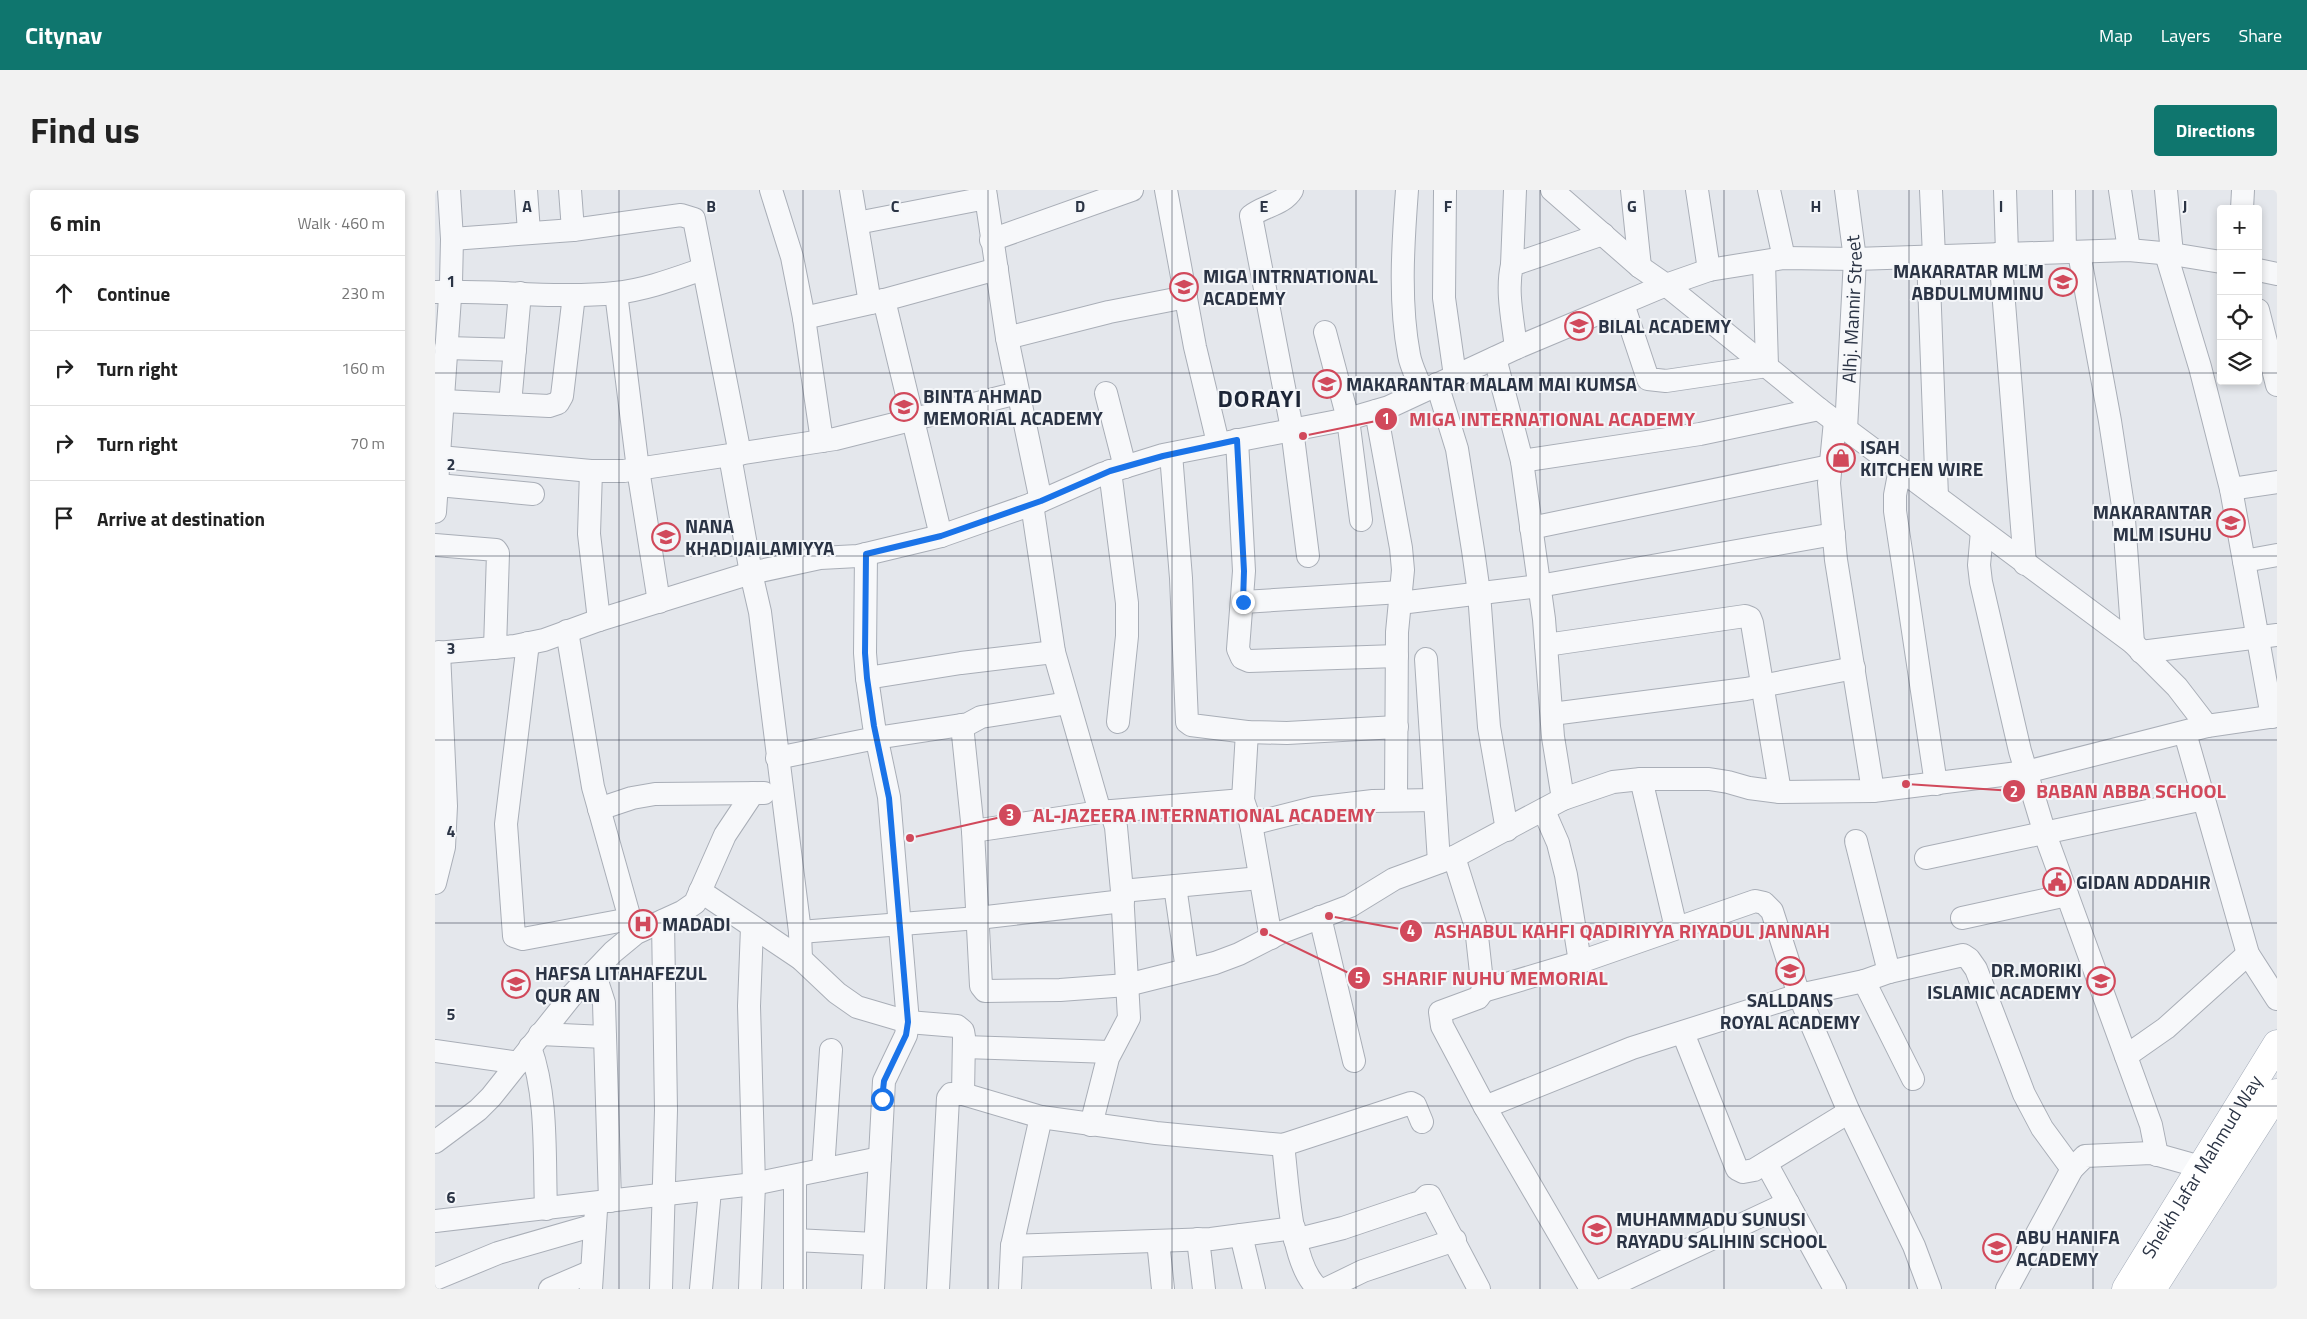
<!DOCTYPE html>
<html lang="en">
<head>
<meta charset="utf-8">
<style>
	:root { --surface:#fff; --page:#f2f2f2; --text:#222; --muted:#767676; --line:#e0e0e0; --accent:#0f766e }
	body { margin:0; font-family:"Titillium Web",sans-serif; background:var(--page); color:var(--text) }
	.controls { position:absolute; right:15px; top:15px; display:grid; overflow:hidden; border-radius:5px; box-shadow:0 2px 8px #0003 }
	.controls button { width:45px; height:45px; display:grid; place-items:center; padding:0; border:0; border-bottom:1px solid var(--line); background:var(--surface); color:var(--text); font:25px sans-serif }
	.stop { position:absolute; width:15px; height:15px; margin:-11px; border:4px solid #1a73e8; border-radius:50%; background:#fff }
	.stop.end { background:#1a73e8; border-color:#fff; box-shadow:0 1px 5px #0008 }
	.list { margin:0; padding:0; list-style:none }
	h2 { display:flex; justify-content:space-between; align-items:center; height:65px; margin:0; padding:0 20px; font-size:21px }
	h2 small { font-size:16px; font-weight:400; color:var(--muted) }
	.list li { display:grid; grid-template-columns:32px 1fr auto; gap:15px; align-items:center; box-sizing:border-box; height:75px; padding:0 20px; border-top:1px solid var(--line) }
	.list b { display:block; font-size:19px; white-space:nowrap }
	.list em { font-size:16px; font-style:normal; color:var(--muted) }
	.icon { flex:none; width:28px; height:28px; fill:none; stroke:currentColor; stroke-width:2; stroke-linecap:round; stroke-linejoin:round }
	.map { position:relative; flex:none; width:1842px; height:1099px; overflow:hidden; border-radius:5px }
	header { display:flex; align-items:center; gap:30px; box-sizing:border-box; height:70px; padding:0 25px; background:var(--accent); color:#fff }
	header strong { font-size:24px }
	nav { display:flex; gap:28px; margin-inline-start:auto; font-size:18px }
	.intro { display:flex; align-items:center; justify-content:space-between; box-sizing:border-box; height:120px; padding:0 30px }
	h1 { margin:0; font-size:35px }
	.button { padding:12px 22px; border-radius:5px; background:var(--accent); color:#fff; font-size:18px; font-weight:700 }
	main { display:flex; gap:30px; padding:0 30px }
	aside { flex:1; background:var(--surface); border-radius:5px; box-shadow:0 2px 8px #0003 }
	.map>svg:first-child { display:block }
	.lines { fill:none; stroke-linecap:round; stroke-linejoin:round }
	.minor-casing { stroke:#a9aeb7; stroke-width:24 }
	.major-casing { stroke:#a3abb8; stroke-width:29 }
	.minor { stroke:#f7f8fa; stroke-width:22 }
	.major { stroke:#fff; stroke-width:28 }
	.route { stroke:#1a73e8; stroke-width:6 }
	.grid { fill:none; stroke:#2b3445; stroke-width:1; stroke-opacity:0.55 }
	.labels { text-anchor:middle; stroke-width:4; stroke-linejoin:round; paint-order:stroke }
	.poi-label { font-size:19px; font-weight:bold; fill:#2b3445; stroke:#f4f6f9; text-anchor:start }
	.street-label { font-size:19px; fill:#2b3445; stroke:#f4f6f9 }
	.district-label { font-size:24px; font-weight:bold; letter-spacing:1px; fill:#1d2536; stroke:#f4f6f9 }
	.grid-label { font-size:16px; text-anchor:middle; font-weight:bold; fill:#2b3445; stroke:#f4f6f9; stroke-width:4; stroke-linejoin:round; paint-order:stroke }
	.leader { fill:none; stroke:#d1495b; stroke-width:2 }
	.callout-dot { fill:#d1495b; stroke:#f4f6f9; stroke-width:2 }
	.mark-label { font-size:15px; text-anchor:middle; font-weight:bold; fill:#fff }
	.callout-label { font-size:20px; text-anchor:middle; font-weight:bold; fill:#d1495b; stroke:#f4f6f9; stroke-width:4; stroke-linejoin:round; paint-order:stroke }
</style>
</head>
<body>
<header>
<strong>Citynav</strong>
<nav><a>Map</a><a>Layers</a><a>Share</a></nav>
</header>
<div class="intro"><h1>Find us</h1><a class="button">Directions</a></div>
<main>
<aside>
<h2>6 min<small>Walk · 460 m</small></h2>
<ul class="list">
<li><svg class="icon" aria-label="ahead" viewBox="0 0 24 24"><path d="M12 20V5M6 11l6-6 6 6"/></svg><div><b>Continue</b></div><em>230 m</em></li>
<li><svg class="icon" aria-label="right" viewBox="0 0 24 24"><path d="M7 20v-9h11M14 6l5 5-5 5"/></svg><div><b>Turn right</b></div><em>160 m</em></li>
<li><svg class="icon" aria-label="right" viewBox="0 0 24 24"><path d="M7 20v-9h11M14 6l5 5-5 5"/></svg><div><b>Turn right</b></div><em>70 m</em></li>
<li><svg class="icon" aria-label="arrive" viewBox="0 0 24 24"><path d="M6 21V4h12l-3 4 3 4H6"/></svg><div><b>Arrive at destination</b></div></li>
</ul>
</aside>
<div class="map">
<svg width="1842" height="1099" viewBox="0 0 1842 1099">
	<rect width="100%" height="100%" fill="#e4e7ec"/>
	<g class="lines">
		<defs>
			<g id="minor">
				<path d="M 91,0 L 94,42"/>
				<path d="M 135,0 L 138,40"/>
				<path d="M 336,0 L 357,67 L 369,128 L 387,251"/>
				<path d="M 416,0 L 435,113"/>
				<path d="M 550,0 L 572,148 L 606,311"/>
				<path d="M 731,0 L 760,157 L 783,253"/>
				<path d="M 857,0 C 848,15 828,16 816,26 L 857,239 L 873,366"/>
				<path d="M 972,0 C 968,53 964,112 974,165 C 976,177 983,189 987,201"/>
				<path d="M 1117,0 L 1205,77 L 1231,95 L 1384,219 L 1698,453 L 1742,497 L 1772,536 L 1842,526"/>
				<path d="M 1197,0 L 1205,77"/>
				<path d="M 1262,0 L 1274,80"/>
				<path d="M 1334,0 L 1349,68"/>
				<path d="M 1496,0 L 1499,66"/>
				<path d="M 1570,0 L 1572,63"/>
				<path d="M 1629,0 L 1630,62"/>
				<path d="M 1685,0 L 1694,60"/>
				<path d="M 1731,0 L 1737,64"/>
				<path d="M 1010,1 L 1009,108 L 1020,186"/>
				<path d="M 1807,19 L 1808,0"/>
				<path d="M 422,33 L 551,8"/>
				<path d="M 17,49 L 138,40 L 246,25 L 259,29 L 305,264"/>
				<path d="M 556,50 L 697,0"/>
				<path d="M 1565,63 L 1590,374"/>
				<path d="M 1644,63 L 1675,231 L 1688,316 L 1698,453"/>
				<path d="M 1731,64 L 1765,177 L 1796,299 L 1837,527"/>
				<path d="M 1493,66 L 1502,307"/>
				<path d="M 1077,75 L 1080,0"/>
				<path d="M 1823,80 L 1842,84"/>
				<path d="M 1,102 C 60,100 121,109 180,103 C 210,100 239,89 268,79"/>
				<path d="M 181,103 L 203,279 L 224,412"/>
				<path d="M 449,110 L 506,346"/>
				<path d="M 1188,114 L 1213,189 L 1231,191 L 1332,176 L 1329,72"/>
				<path d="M 1823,120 L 1842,195"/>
				<path d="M 369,128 L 449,110 L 562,79"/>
				<path d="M 890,142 L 913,229 L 926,330"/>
				<path d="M 572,148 L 674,122 L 751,107"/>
				<path d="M 11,158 L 80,160"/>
				<path d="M 1081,158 C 1078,131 1071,101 1077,75 L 1168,44"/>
				<path d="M 1060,168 L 1087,271 L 1109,429 L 1118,547 L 1128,609"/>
				<path d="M 1002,194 L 1022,259 L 1038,360 L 1044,403 L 1054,537 L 1072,640"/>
				<path d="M 671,203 L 690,277"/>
				<path d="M 8,211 L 114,216 L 123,213 L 127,206 L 139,105"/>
				<path d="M 75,214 L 85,103"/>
				<path d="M 941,221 L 966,358 L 968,380 L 962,442 L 961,609"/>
				<path d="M 1400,231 L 1394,293 L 1401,370 L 1438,601"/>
				<path id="s1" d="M 1411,239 L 1420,69 L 1411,0"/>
				<path d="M 802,250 L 809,381 L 803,459 L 807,468 L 814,471 L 962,466"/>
				<path d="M 736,264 L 746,388 L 752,532 L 756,535 L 812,542 L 852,543 L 962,537"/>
				<path d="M 295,266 L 316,383 L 325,422 L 365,742 L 366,769"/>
				<path d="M 5,267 L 156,281 L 189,281 L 400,249 L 583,203"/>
				<path d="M 1087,271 L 1265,244 L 1384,219"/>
				<path d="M 1465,279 L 1460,305 L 1460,321 L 1501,594"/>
				<path d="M 156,281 L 154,344 L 164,430"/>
				<path d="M 675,281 L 692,413 L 692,446 L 683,532"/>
				<path d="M 3,295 L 98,304"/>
				<path d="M 1796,299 L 1842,292"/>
				<path d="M 597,314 L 619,462 L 665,622"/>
				<path d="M 0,322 L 16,93 L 17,49 L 14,0"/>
				<path d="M 1096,338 L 1395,276"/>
				<path d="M 1547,341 L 1544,375 L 1546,392 L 1585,561 L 1610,644 L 1716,935 L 1722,965"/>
				<path d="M 0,355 L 61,360 L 63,363 L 60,458"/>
				<path d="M 431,364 L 430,463 L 432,488 L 439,536 L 454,607 L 473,832 L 471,845 L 449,891 L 438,1099"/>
				<path d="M 1809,371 L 1842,365"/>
				<path d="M 808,412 L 966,402"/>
				<path d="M 965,413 L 1104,396 L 1399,344"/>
				<path d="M 132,441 L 158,597 L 195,729 L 201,742"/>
				<path d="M 93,453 L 71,634 L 79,746 L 88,749 L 195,729"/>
				<path d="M 1111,455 L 1310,426 L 1315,428 L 1317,433 L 1345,602"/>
				<path d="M 1706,462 L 1842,445"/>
				<path d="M 0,463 L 80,456 L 109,450 L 164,430 L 316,383 L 385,368 L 423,366 L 506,346 L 606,311 L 667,284 L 728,265 L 913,229 L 954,217 L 1081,158 L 1231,95 L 1274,80 L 1349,68 L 1420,69 L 1694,60 L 1737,64 L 1786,72"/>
				<path d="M 991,469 L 1004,672"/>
				<path d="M 432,488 L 526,473 L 619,462"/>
				<path d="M 1117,524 L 1311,499 L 1419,478"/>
				<path d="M 527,535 L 538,641 L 546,796 L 550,801 L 625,800 L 692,795 L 780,773 L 804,764 L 847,742 L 915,716 L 959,689 L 1019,667 L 1128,609 L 1178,592 L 1206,589 L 1274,589 L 1293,592 L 1314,598 L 1345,602 L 1438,601 L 1591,582 L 1772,536"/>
				<path d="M 812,542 L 808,610 L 816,634 L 836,748"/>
				<path d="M 1750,543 L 1813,764 L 1842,809"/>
				<path d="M 342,568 L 441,548 L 533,534 L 546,527 L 633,513"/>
				<path d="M 1206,589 L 1241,738"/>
				<path d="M 164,619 L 197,608 L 220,604 L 329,603"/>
				<path d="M 1109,621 L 1123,653 L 1131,685 L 1145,772"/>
				<path d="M 816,634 L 879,618 L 938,611 L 1000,610"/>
				<path d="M 538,641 L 665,622 L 808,610"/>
				<path d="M 1421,651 L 1454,782"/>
				<path d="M 1019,667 L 1041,737 L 1048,801 L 1043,808 L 1005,822 L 1007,836 L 1050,917 L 1156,1099"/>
				<path d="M 1491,668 L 1769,609"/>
				<path d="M 0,693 L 9,657 L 11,616 L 4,462"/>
				<path d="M 740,696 L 752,780"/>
				<path d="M 265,701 L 366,769 L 402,803 L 422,817 L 473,832 L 522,836 L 528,841 L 529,847 L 528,904"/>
				<path d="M 687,701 L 825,688"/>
				<path d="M 885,727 L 919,871"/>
				<path d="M 1527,728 L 1632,705"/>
				<path d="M 365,742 L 543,728 L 688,711"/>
				<path d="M 159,782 L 169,813 L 175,1011"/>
				<path d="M 1429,791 L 1478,889"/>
				<path d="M 1048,801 L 1145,772 L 1320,711 L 1329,713 L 1337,721 L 1364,805 L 1414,922 L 1479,1056 L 1495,1099"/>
				<path d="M 1248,843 L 1302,979 L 1308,982 L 1319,980 L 1414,922"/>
				<path d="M 105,844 L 170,847"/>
				<path d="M 95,857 C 113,907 109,966 111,1019"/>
				<path d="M 529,857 L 675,862"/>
				<path d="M 0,861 L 84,873"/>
				<path d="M 1691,866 L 1731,838 L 1813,764"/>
				<path d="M 1050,917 L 1197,858 L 1364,805 L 1429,791 L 1454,782 L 1528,765 L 1534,769 L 1541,779 L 1589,904 L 1607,938 L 1637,979"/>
				<path d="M 656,935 L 673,868 L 694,828 L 687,701 L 681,637 L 676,621"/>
				<path d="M 0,952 L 43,920 L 56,907 L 138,804 L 178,762 L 201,743 L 247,722 L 260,713 L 290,645 L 318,603"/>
				<path d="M 848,955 C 853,991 855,1077 884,1099"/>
				<path d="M 1331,973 L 1400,1099"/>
				<path d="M 388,980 L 396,860"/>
				<path d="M 0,1031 L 319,994 L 445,968"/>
				<path d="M 806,1045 L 819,1099"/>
				<path d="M 763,1049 L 769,1099"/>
				<path d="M 360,1050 L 440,1054"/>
				<path d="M 860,1050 L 908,1038 L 979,1014 L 986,1012 L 992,1006 L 995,1006 L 1044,1099"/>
				<path d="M 723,1051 L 728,1099"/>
				<path d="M 577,1056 L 776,1049 L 859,1038"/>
				<path d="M 0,1089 L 63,1063 L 160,1035"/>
				<path d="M 115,1099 L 157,1081"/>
				<path d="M 156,1099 L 161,1020"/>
				<path d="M 226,1099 L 231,920 L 228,731"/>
				<path d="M 266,1099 L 275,1000"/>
				<path d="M 315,1099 L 319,994 L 314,816 L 317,737"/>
				<path d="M 360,1099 L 360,986"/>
				<path d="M 503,1099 L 513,908 L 516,904 L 528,904 L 606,927 L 721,943 L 848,955 L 976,913 L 980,915 L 987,932"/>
				<path d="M 575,1099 L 577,1056 L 606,927"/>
				<path d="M 891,1099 L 928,1081 L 1020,1050"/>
				<path d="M 1169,1099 L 1353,1013"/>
				<path d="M 1572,1099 L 1637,979 L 1650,966 L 1716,963 L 1766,977"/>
			</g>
			<g id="major">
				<path id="s2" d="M 1691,1099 L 1842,854"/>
				<path d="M 1717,1099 L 1842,903"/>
			</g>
		</defs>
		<use href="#minor" class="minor-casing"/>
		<use href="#major" class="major-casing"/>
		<use href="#minor" class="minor"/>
		<use href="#major" class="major"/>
	</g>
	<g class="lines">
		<path class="route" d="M 447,909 L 449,891 L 471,845 L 473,832 L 454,608 L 439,536 L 432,488 L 430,463 L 431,364 L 506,346 L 606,311 L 675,281 L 728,266 L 802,250 L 809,381 L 808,412"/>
	</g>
	<path class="grid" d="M 184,0 L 184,1099M 368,0 L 368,1099M 553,0 L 553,1099M 737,0 L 737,1099M 921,0 L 921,1099M 1105,0 L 1105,1099M 1289,0 L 1289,1099M 1474,0 L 1474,1099M 1658,0 L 1658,1099M 0,183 L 1786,183M 1823,183 L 1842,183M 0,366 L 1842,366M 0,550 L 1842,550M 0,733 L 1842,733M 0,916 L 1842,916"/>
	<defs>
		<symbol id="school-ring" viewBox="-11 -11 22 22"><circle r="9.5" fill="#f4f6f9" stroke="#d1495b" stroke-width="1.5"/><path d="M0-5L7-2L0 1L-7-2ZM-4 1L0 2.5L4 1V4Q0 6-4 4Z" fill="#d1495b"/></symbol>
		<symbol id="shop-ring" viewBox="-11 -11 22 22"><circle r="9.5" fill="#f4f6f9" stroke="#d1495b" stroke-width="1.5"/><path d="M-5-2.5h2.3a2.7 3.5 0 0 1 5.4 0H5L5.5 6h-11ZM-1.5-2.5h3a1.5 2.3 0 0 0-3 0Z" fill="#d1495b"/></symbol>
		<symbol id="civic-ring" viewBox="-11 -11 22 22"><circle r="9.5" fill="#f4f6f9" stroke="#d1495b" stroke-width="1.5"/><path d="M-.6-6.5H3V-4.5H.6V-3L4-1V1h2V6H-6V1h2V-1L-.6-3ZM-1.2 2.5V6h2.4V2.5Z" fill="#d1495b"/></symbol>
		<symbol id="hospital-ring" viewBox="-11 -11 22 22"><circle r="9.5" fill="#f4f6f9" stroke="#d1495b" stroke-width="1.5"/><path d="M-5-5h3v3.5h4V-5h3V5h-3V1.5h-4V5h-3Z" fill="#d1495b"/></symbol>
	</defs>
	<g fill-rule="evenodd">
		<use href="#school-ring" x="1612" y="76" width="32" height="32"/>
		<use href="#school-ring" x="733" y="81" width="32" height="32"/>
		<use href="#school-ring" x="1128" y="120" width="32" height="32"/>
		<use href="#school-ring" x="876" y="178" width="32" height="32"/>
		<use href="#school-ring" x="453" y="201" width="32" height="32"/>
		<use href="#shop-ring" x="1390" y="252" width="32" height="32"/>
		<use href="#school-ring" x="1780" y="317" width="32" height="32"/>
		<use href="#school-ring" x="215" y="331" width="32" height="32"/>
		<use href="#civic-ring" x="1606" y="676" width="32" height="32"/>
		<use href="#hospital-ring" x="192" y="718" width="32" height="32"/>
		<use href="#school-ring" x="1339" y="765" width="32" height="32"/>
		<use href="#school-ring" x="1650" y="775" width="32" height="32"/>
		<use href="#school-ring" x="65" y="778" width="32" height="32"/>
		<use href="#school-ring" x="1146" y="1024" width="32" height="32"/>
		<use href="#school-ring" x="1546" y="1042" width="32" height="32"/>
	</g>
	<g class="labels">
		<g class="poi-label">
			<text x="1609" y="88" text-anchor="end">MAKARATAR MLM<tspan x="1609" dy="22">ABDULMUMINU</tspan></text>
			<text x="768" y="93">MIGA INTRNATIONAL<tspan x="768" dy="22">ACADEMY</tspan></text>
			<text x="1163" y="143">BILAL ACADEMY</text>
			<text x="911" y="201">MAKARANTAR MALAM MAI KUMSA</text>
			<text x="488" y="213">BINTA AHMAD<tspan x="488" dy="22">MEMORIAL ACADEMY</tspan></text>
			<text x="1425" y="264">ISAH<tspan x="1425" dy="22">KITCHEN WIRE</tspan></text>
			<text x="1777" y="329" text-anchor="end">MAKARANTAR<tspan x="1777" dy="22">MLM ISUHU</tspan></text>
			<text x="250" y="343">NANA<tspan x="250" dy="22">KHADIJAILAMIYYA</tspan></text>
			<text x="1641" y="699">GIDAN ADDAHIR</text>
			<text x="227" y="741">MADADI</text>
			<text x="1647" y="787" text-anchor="end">DR.MORIKI<tspan x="1647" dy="22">ISLAMIC ACADEMY</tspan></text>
			<text x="100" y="790">HAFSA LITAHAFEZUL<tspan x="100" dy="22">QUR AN</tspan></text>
			<text x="1355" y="817" text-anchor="middle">SALLDANS<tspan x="1355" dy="22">ROYAL ACADEMY</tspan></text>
			<text x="1181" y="1036">MUHAMMADU SUNUSI<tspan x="1181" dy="22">RAYADU SALIHIN SCHOOL</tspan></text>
			<text x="1581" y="1054">ABU HANIFA<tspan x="1581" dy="22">ACADEMY</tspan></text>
		</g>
		<g class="street-label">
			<text dy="7" stroke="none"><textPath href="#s1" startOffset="120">Alhj. Mannir Street</textPath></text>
			<text dy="7" stroke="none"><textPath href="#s2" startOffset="144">Sheikh Jafar Mahmud Way</textPath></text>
		</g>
		<g class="district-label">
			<text x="825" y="217">DORAYI</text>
		</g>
	</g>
	<g class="grid-label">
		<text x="92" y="22">A</text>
		<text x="276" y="22">B</text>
		<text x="460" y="22">C</text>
		<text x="645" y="22">D</text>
		<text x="829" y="22">E</text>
		<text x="1013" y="22">F</text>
		<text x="1197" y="22">G</text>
		<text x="1381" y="22">H</text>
		<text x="1566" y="22">I</text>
		<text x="1750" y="22">J</text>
		<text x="16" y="97">1</text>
		<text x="16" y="280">2</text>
		<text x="16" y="464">3</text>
		<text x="16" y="647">4</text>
		<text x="16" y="830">5</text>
		<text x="16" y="1013">6</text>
	</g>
	<path class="leader" d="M868 246L951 229M1471 594L1579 601M475 648L575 625M894 726L976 741M829 742L924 788"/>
	<g class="callout-dot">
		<circle cx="868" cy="246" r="5"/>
		<circle cx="1471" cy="594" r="5"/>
		<circle cx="475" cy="648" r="5"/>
		<circle cx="894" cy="726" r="5"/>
		<circle cx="829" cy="742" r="5"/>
		<circle cx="951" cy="229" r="12"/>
		<circle cx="1579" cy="601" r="12"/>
		<circle cx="575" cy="625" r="12"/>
		<circle cx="976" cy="741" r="12"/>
		<circle cx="924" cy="788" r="12"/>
	</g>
	<g class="mark-label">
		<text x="951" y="234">1</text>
		<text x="1579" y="607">2</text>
		<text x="575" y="630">3</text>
		<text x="976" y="746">4</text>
		<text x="924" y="793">5</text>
	</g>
	<g class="callout-label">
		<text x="1117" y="236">MIGA INTERNATIONAL ACADEMY</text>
		<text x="1696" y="608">BABAN ABBA SCHOOL</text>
		<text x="769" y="632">AL-JAZEERA INTERNATIONAL ACADEMY</text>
		<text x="1197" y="748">ASHABUL KAHFI QADIRIYYA RIYADUL JANNAH</text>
		<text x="1060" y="795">SHARIF NUHU MEMORIAL</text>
	</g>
</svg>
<div class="controls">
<button>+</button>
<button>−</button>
<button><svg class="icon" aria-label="locate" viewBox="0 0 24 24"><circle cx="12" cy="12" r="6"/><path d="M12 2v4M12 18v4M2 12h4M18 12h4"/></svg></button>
<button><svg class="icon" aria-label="layers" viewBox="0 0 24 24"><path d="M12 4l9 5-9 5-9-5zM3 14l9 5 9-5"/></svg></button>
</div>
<div class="stop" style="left:447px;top:909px"></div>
<div class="stop end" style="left:808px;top:412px"></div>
</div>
</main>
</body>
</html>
